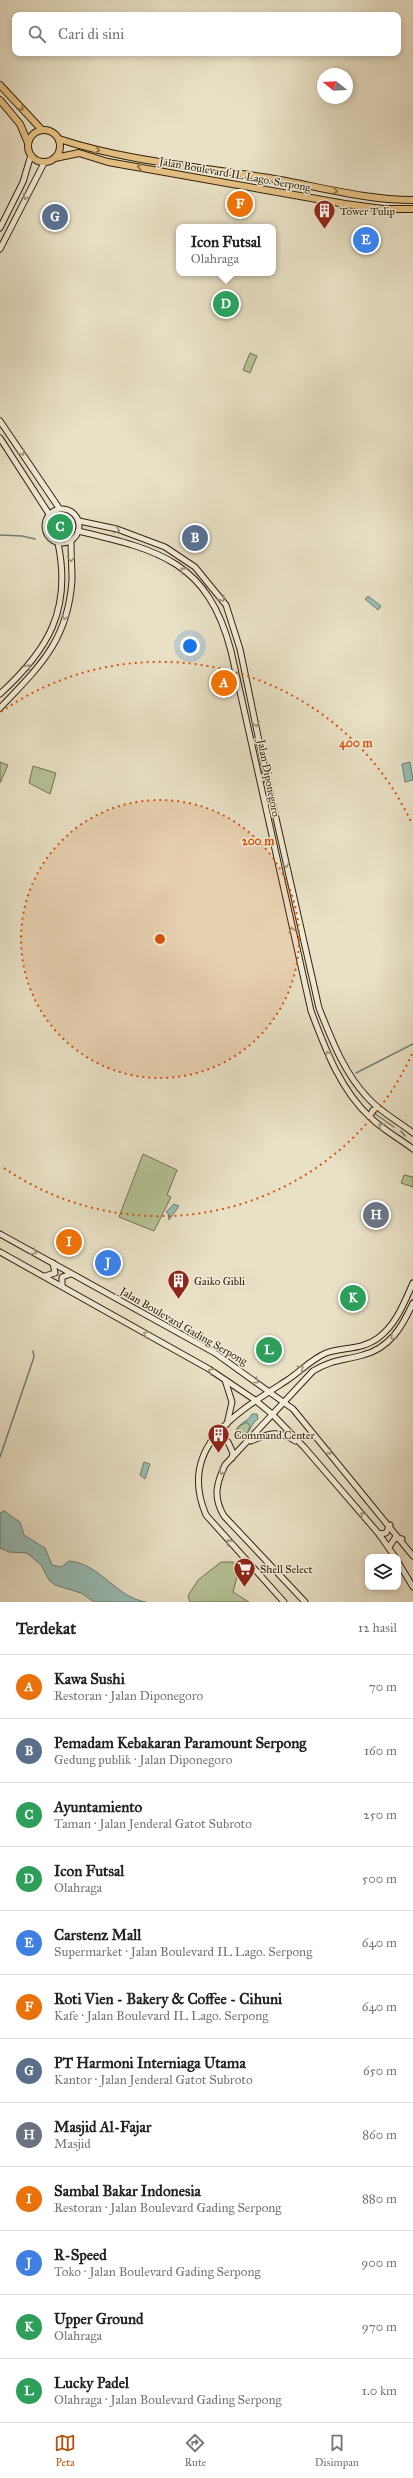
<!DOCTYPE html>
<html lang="id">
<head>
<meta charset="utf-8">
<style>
	:root { --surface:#fff; --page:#f6f6f6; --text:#222; --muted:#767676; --line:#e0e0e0; --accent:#b45309 }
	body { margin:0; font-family:"IM FELL Great Primer",serif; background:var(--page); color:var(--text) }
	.controls { position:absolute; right:12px; bottom:12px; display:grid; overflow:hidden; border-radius:8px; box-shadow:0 2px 6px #0003 }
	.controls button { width:36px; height:36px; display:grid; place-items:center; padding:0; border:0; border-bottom:1px solid var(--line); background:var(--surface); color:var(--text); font:20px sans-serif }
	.compass { position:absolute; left:317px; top:68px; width:36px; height:36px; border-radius:50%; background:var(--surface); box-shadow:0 2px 6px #0003; rotate:288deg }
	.you { position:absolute; left:190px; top:646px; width:14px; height:14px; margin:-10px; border:3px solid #fff; border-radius:50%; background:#1a73e8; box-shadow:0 0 0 6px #1a73e833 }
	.badge { display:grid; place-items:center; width:26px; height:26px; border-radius:50%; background:var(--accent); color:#fff; font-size:13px; font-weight:700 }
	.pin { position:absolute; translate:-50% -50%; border:2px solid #fff; box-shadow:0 1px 4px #0006 }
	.popup { position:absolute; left:176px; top:224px; width:100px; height:52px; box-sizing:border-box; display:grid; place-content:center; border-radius:8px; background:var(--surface); filter:drop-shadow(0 1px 3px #0005); font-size:13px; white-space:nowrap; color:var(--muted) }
	.popup b { font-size:15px; color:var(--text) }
	.popup::after { content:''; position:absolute; left:50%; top:100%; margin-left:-8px; border:8px solid transparent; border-top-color:var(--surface) }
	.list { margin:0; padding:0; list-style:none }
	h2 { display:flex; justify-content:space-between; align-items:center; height:52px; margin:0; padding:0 16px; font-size:17px }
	h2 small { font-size:13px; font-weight:400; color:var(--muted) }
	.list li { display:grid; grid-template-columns:26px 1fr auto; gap:12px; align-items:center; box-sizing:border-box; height:64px; padding:0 16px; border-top:1px solid var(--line) }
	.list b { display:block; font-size:15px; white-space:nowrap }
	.list p { margin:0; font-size:13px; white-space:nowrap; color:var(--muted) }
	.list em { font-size:13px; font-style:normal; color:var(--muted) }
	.icon { flex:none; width:22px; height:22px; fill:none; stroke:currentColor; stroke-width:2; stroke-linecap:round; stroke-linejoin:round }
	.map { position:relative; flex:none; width:413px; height:1602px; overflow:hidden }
	.search { position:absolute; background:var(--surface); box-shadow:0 2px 6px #0003; left:12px; right:12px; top:12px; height:44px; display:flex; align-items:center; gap:10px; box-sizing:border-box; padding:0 14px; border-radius:8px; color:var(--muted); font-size:15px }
	.sheet { height:820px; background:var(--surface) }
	nav { display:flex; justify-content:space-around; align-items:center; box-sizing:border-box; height:56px; border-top:1px solid var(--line); background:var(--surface); font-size:11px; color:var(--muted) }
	nav a { display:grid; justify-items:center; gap:2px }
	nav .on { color:var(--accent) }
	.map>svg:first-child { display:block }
	.green { fill:#b5c396; stroke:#747350 }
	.water { fill:#97bdb6; stroke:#6f7f72; fill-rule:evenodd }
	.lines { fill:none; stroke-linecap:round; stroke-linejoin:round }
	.stream { stroke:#6f7f72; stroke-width:1.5 }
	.secondary-casing { stroke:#33230b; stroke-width:7 }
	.primary-casing { stroke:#33230b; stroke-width:8 }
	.secondary { stroke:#f1ecda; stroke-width:5 }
	.primary { stroke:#e4c083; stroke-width:6 }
	.oneway { stroke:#8c7247 }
	.oneway2 { stroke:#9c927d }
	.ring { fill:none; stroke:#d6540c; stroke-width:2; stroke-dasharray:2 4 }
	.labels { text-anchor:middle; stroke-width:3; stroke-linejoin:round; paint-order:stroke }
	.street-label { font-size:11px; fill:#33230b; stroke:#f1ecda }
	.poi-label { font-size:11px; fill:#33230b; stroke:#f1ecda; text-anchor:start }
	.centre { fill:#d6540c; stroke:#f1ecda; stroke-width:2 }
	.ring-label { font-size:12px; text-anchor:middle; font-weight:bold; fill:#d6540c; stroke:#f1ecda; stroke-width:3; stroke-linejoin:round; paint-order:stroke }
</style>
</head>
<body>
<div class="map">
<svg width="413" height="1602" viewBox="0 0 413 1602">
	<rect width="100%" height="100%" fill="#e9e1c6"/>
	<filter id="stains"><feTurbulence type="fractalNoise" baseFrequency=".005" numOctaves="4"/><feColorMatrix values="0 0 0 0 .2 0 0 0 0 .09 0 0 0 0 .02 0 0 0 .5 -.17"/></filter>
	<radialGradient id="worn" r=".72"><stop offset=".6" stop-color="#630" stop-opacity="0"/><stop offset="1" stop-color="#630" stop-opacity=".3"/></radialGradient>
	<g class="green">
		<path d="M 250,353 L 257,356 L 250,373 L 243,370 Z"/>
		<circle cx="60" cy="526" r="12"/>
		<path d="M 0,762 L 8,765 L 0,783 Z"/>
		<path d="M 33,766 L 56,773 L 50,794 L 29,783 Z"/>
		<path d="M 143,1154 L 177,1170 L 167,1195 L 171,1197 L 154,1231 L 119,1217 Z"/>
		<path d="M 404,1175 L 413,1177 L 413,1187 L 401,1183 Z"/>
		<path d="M 247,1422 L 250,1426 L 248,1432 L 239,1437 L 236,1433 L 239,1426 Z"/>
		<path d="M 221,1562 L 233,1562 L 241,1574 L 237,1577 L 233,1592 L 249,1602 L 190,1602 L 188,1596 L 198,1580 Z"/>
	</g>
	<g class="water">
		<path d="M 368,596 L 381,606 L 378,610 L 365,599 Z"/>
		<path d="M 410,762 L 413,780 L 405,782 L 402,764 Z"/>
		<path d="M 174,1204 L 179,1206 L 169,1220 L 168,1213 L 166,1212 Z"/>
		<path d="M 252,1414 L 257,1414 L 258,1419 C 249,1424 249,1441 237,1438 L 235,1432 C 239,1422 248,1422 252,1414 ZM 247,1422 L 250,1426 L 248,1432 L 239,1437 L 236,1433 L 239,1426 Z"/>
		<path d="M 144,1462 L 150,1464 L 145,1479 L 140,1475 Z"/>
		<path d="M 4,1511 L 20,1522 L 24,1535 L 45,1548 L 52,1565 L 61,1567 L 69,1561 C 101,1564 115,1597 146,1602 L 94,1602 L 81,1593 L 55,1585 L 49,1580 L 41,1565 L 27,1553 L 9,1552 L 0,1548 L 0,1513 Z"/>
	</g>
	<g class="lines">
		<g class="stream">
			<path d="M 0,535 L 22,536 L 35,539"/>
			<path d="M 356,1073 L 413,1044"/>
			<path d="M 374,1113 L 394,1127"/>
			<path d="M 401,1131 L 405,1136"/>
			<path d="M 0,1457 L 34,1357 L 33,1351"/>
		</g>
		<defs>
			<g id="secondary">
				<path d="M 0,228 L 23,182 L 31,155"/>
				<path d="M 0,249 L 44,163"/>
				<path d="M 0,421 L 59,508"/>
				<path d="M 0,438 L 49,514"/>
				<circle cx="62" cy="526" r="17"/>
				<path d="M 79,521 L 117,529 L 165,547 L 195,567 L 226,605 L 240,649 L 264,765 L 319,1008 C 331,1038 344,1073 367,1097 C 380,1112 398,1121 413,1133"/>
				<path d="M 78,531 C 160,550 208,562 231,651 L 311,1011 C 325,1048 340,1090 371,1118 C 383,1130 399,1138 413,1149"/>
				<path d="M 0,694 C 48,650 72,610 58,543"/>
				<path d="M 0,708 C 39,667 68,641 72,580 C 72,567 71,554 71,541"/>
				<path d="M 370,1117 L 373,1110 L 379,1108"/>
				<path d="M 0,1234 L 215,1353 L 293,1409 L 413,1556"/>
				<path d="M 0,1252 L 209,1369 L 255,1400 L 272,1414 L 304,1447 L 379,1534 L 395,1557"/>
				<path d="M 45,1276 L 55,1273 L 53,1263"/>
				<path d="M 62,1286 L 62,1277 L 71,1274"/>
				<path d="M 225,1380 L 232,1402 L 227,1424"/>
				<path d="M 251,1441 C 268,1434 278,1429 295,1441"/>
				<path d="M 211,1442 L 223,1440 L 228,1442 L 233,1453 L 232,1458"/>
				<path d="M 379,1534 L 386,1533 L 390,1525"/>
				<path d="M 389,1547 L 395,1538 L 402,1539"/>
				<path d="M 398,1562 L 413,1587"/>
				<path d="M 284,1602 L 206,1515 C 177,1447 236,1413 286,1381 C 300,1372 310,1360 326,1353 C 343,1347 362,1350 378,1338 C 396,1325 404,1303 413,1283"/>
				<path d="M 305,1602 L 224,1516 C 213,1498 216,1484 225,1465 L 313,1371 C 333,1359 342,1361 363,1355 C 390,1348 402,1327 413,1303"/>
			</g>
			<g id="primary">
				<path d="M 0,85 L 42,130"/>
				<path d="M 0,100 L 20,124 L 28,143"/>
				<circle cx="44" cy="146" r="16"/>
				<path d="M 59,139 C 126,161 199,167 269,178 C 317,186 364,200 413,200"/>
				<path d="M 55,158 L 79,153 L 108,162 L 345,204 L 383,209 L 413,209"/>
			</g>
		</defs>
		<use href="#secondary" class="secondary-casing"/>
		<use href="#primary" class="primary-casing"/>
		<use href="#secondary" class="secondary"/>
		<use href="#primary" class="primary"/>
	</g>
	<defs><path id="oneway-chevron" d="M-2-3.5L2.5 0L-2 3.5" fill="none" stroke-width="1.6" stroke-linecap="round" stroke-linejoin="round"/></defs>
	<g class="oneway">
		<use href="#oneway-chevron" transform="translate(21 108) rotate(49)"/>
		<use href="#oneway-chevron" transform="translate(97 150) rotate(11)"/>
		<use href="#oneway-chevron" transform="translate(140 167) rotate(-170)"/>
		<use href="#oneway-chevron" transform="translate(335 191) rotate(10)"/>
	</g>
	<g class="oneway2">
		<use href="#oneway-chevron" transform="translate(26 197) rotate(117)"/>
		<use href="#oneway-chevron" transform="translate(22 453) rotate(55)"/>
		<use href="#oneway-chevron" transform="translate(117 530) rotate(15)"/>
		<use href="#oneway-chevron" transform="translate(71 559) rotate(89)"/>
		<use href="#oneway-chevron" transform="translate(183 570) rotate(-140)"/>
		<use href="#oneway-chevron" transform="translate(222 599) rotate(55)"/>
		<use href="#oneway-chevron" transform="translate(65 617) rotate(106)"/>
		<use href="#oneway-chevron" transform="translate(28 667) rotate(-49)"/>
		<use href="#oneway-chevron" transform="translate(256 724) rotate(79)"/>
		<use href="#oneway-chevron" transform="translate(286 865) rotate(77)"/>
		<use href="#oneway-chevron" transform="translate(292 930) rotate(-103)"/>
		<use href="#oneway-chevron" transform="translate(328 1054) rotate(-117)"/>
		<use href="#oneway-chevron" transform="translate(381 1126) rotate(-145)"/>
		<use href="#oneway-chevron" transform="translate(34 1252) rotate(29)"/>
		<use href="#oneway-chevron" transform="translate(146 1334) rotate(-150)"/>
		<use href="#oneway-chevron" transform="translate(393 1337) rotate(135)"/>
		<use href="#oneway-chevron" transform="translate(301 1368) rotate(-39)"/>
		<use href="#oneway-chevron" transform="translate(211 1371) rotate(-148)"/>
		<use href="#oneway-chevron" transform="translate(256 1381) rotate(35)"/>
		<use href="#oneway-chevron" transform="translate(329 1452) rotate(49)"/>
		<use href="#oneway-chevron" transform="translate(222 1472) rotate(117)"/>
		<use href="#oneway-chevron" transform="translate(363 1515) rotate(-131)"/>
		<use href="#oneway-chevron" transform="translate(229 1542) rotate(-132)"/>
	</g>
	<circle cx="160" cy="939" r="139" fill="#d6540c" fill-opacity=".12"/>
	<g class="ring">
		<circle cx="160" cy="939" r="139"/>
		<path d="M412 1054A277 277 0 0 1 1 1166M1 712A277 277 0 0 1 412 824"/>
	</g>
	<defs>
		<symbol id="building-pin" viewBox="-11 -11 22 30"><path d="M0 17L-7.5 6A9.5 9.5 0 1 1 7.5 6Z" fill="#8f2418" stroke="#f1ecda"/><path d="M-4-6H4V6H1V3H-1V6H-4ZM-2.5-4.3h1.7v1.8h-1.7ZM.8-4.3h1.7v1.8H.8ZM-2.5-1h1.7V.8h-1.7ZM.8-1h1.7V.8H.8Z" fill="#fff"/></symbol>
		<symbol id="supermarket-pin" viewBox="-11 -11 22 30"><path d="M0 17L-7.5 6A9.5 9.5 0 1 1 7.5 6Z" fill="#8f2418" stroke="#f1ecda"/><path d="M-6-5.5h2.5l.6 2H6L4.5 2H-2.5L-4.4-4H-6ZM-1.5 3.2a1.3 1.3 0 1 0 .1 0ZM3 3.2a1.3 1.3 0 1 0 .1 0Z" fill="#fff"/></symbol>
	</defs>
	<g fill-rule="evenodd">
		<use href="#building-pin" x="312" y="198" width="25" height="34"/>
		<use href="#building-pin" x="166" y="1268" width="25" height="34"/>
		<use href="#building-pin" x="206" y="1422" width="25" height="34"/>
		<use href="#supermarket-pin" x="232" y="1556" width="25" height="34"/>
	</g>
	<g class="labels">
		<g class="street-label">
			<text transform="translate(235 174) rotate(10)" y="4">Jalan Boulevard IL Lago. Serpong</text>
			<text transform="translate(269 778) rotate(79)" y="4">Jalan Diponegoro</text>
			<text transform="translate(184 1326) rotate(30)" y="4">Jalan Boulevard Gading Serpong</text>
		</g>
		<g class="poi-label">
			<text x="340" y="215">Tower Tulip</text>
			<text x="194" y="1285">Gaiko Gibli</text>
			<text x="234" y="1439">Command Center</text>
			<text x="260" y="1573">Shell Select</text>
		</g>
	</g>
	<circle cx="160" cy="939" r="6" class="centre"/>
	<g class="ring-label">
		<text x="356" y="747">400 m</text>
		<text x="258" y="845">200 m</text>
	</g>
	<rect width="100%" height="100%" filter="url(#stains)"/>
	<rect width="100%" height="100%" fill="url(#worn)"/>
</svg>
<div class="controls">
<button><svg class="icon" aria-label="layers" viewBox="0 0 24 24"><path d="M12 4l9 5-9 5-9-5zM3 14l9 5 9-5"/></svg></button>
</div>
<svg class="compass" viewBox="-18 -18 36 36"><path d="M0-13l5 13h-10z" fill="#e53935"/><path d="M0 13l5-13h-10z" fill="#767676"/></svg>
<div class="you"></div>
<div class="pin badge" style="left:224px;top:683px;background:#e8710a">A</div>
<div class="pin badge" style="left:195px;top:538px;background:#5c6f8a">B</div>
<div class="pin badge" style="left:60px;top:527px;background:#2e9e5b">C</div>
<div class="pin badge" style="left:226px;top:304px;background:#2e9e5b">D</div>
<div class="popup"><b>Icon Futsal</b>Olahraga</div>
<div class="pin badge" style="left:366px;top:240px;background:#3f7fe0">E</div>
<div class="pin badge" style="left:240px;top:204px;background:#e8710a">F</div>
<div class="pin badge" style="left:55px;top:217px;background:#5c6f8a">G</div>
<div class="pin badge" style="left:376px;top:1215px;background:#6b7280">H</div>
<div class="pin badge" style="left:69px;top:1242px;background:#e8710a">I</div>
<div class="pin badge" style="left:108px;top:1263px;background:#3f7fe0">J</div>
<div class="pin badge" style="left:353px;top:1298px;background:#2e9e5b">K</div>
<div class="pin badge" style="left:269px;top:1350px;background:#2e9e5b">L</div>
<div class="search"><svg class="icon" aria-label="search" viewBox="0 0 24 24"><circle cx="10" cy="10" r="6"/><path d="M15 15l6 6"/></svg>Cari di sini</div>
</div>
<section class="sheet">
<h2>Terdekat<small>12 hasil</small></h2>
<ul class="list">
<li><span class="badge" style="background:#e8710a">A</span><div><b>Kawa Sushi</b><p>Restoran · Jalan Diponegoro</p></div><em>70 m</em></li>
<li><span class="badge" style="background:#5c6f8a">B</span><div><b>Pemadam Kebakaran Paramount Serpong</b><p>Gedung publik · Jalan Diponegoro</p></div><em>160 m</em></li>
<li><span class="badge" style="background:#2e9e5b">C</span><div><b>Ayuntamiento</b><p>Taman · Jalan Jenderal Gatot Subroto</p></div><em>250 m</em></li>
<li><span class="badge" style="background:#2e9e5b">D</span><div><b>Icon Futsal</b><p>Olahraga</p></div><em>500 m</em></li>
<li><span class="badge" style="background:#3f7fe0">E</span><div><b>Carstenz Mall</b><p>Supermarket · Jalan Boulevard IL Lago. Serpong</p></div><em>640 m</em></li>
<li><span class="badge" style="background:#e8710a">F</span><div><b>Roti Vien - Bakery &amp; Coffee - Cihuni</b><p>Kafe · Jalan Boulevard IL Lago. Serpong</p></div><em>640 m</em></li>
<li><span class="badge" style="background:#5c6f8a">G</span><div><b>PT Harmoni Interniaga Utama</b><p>Kantor · Jalan Jenderal Gatot Subroto</p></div><em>650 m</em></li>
<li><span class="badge" style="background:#6b7280">H</span><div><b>Masjid Al-Fajar</b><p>Masjid</p></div><em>860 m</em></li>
<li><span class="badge" style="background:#e8710a">I</span><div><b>Sambal Bakar Indonesia</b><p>Restoran · Jalan Boulevard Gading Serpong</p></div><em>880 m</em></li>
<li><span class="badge" style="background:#3f7fe0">J</span><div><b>R-Speed</b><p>Toko · Jalan Boulevard Gading Serpong</p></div><em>900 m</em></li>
<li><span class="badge" style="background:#2e9e5b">K</span><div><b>Upper Ground</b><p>Olahraga</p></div><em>970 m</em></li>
<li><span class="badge" style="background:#2e9e5b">L</span><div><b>Lucky Padel</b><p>Olahraga · Jalan Boulevard Gading Serpong</p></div><em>1.0 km</em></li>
</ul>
</section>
<nav>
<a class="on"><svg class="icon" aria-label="map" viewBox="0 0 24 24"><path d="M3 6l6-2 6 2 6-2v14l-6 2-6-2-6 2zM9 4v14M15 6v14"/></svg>Peta</a>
<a><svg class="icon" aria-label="directions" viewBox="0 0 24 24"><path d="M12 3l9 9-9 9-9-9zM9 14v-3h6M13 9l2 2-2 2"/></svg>Rute</a>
<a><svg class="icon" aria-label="saved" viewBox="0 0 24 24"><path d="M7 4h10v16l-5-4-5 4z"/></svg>Disimpan</a>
</nav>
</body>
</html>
